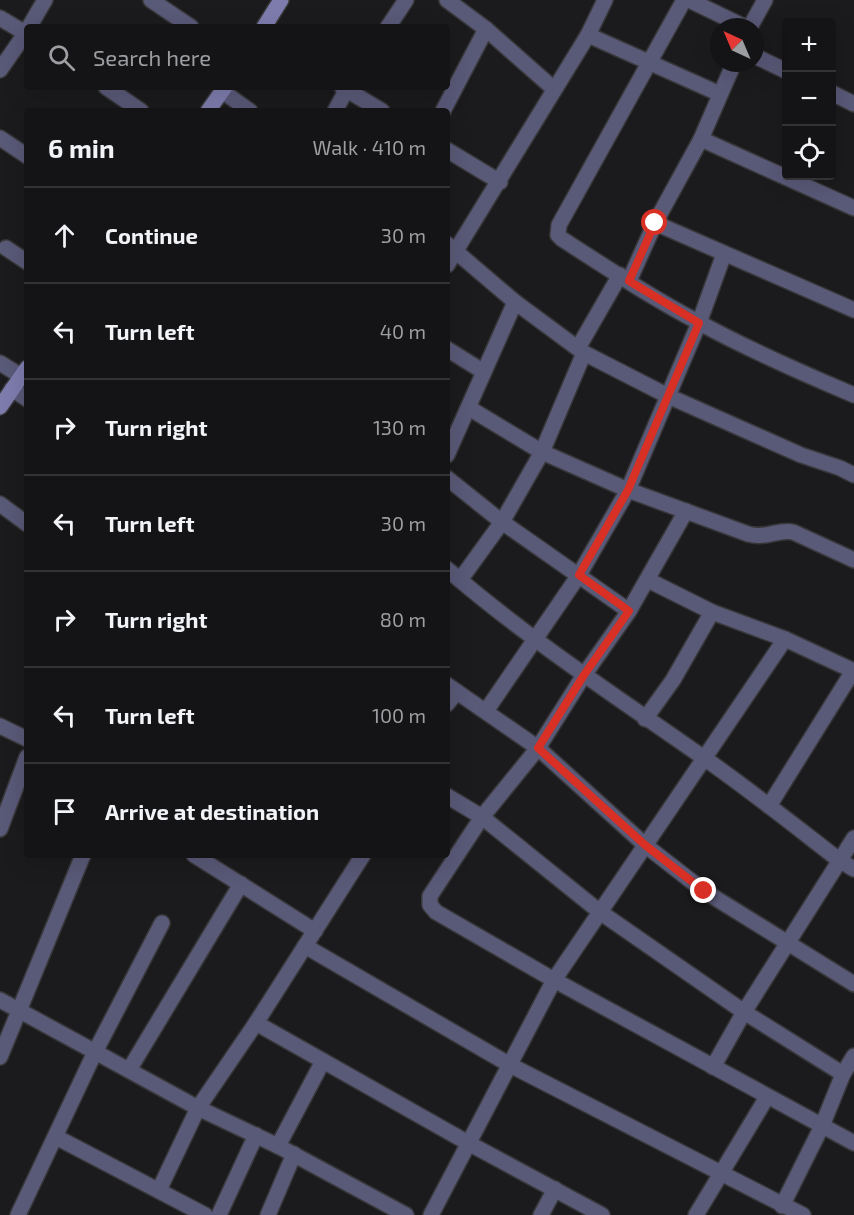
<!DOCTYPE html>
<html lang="en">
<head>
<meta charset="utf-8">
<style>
	:root { --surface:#141416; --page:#1d1d1f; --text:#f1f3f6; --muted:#9d9ea1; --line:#333335 }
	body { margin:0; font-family:"Exo 2",sans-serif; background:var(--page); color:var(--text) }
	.controls { position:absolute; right:18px; top:18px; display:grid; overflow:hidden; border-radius:6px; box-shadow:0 6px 24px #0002 }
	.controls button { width:54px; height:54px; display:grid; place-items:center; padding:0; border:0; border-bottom:2px solid var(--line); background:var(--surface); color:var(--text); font:30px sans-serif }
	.compass { position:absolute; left:710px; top:18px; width:54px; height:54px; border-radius:50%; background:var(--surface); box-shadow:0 6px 24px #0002; rotate:316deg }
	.stop { position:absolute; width:18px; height:18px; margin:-14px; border:4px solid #d93025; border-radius:50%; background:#fff }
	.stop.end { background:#d93025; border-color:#fff; box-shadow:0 2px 6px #0008 }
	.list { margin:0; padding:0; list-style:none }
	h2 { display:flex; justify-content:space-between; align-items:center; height:78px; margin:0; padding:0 24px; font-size:26px }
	h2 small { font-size:20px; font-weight:400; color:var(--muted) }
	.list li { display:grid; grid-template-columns:39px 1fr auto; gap:18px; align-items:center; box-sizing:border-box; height:96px; padding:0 24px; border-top:2px solid var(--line) }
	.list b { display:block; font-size:22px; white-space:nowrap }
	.list em { font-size:20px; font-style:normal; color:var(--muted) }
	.icon { flex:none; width:33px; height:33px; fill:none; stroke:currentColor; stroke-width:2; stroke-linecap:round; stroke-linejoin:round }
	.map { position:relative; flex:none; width:854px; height:1215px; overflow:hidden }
	.search { position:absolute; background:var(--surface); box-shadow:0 6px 24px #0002; left:24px; top:24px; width:426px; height:66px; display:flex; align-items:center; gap:15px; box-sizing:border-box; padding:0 21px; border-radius:6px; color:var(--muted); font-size:22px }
	.panel { position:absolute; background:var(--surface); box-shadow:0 6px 24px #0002; left:24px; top:108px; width:426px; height:750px; border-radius:6px }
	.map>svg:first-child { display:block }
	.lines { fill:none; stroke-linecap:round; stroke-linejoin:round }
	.street-casing { stroke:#373739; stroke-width:18 }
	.secondary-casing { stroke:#373739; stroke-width:18 }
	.street { stroke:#595978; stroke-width:15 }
	.secondary { stroke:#7d7cad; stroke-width:15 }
	.route { stroke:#d93025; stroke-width:8 }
</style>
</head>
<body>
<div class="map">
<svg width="854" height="1215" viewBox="0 0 854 1215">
	<rect width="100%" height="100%" fill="#1b1b1d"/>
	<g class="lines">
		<defs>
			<g id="street">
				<path d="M 151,0 L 191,27"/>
				<path d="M 447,0 L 486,29 L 554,89"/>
				<path d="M 684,0 L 559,225 L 558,235 L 562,239 C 607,268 652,298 700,323 C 749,350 802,373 854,395"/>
				<path d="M 689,0 L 745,27"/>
				<path d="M 0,18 L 27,34"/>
				<path d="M 29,27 L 45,0"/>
				<path d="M 388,27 L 406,0"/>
				<path d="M 750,27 L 765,0"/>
				<path d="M 588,35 L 720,94"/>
				<path d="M 755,56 L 786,71"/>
				<path d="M 0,70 L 27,31"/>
				<path d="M 106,87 L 141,111"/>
				<path d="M 342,87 L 382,111"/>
				<path d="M 222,91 L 250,111"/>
				<path d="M 832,93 L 854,104"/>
				<path d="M 335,111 L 348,87"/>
				<path d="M 443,111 L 486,29"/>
				<path d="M 0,138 L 27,156"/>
				<path d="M 701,139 L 854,208"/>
				<path d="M 447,150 L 500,182"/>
				<path d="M 655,223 L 854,310"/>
				<path d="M 447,244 L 515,302 L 584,353 L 668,396 L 801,455 L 840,468 L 854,475"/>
				<path d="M 6,248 L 27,262"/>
				<path d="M 447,265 L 588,35 L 605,0"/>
				<path d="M 629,281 L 655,223 L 701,139 L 734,63"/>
				<path d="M 578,348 L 620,275"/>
				<path d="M 447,349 L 484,372"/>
				<path d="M 0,363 L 21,376"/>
				<path d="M 12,389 L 27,399"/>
				<path d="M 469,408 L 542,452 L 628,490 L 748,534 C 767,539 777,529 793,532 L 854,560"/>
				<path d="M 447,455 L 515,302"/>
				<path d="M 447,478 L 502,522 L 629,611"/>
				<path d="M 0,504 L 27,524"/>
				<path d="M 686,511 L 629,611 L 584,675 L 538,748 L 482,817 L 430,896 L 430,905 L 436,912 L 554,980 L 854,1143"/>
				<path d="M 447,569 C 528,639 617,697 704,758 C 750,790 795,826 839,860 L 854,869"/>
				<path d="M 460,580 L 502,522 L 542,452 L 584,353"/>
				<path d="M 648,580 L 712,612 L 785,639 L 854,671"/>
				<path d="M 447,685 L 538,748 L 645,845 L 704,891 L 854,984"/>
				<path d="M 447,704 L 457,692"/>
				<path d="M 486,711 L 579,575 L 628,490 L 699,323 L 724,254"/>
				<path d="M 645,719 L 673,680 L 712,612"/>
				<path d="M 0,726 L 27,739"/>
				<path d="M 447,796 L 482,817 L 600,912 L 744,1012 L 843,1074"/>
				<path d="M 769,806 L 853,671"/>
				<path d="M 0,829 L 27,757"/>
				<path d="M 194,855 L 315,931"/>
				<path d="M 305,946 L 510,1065 L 803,1215"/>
				<path d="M 0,1000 L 198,1108 L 278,1146 L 406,1215"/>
				<path d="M 256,1023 L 470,1144 L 602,1215"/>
				<path d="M 0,1057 L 83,855"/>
				<path d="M 713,1067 L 744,1012 L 854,838"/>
				<path d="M 129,1070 L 241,884"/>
				<path d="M 56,1137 L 205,1215"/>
				<path d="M 278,1146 L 323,1061"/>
				<path d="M 159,1190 L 198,1108 L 256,1023 L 363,855"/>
				<path d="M 782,1206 L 822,1126 L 843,1074 L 854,1056"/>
				<path d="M 18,1215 L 95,1052 L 162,923"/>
				<path d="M 219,1215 L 256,1135"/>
				<path d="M 268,1215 L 294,1154"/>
				<path d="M 431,1215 L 554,980 L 785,639"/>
				<path d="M 541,1215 L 555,1189"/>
				<path d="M 696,1215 L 767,1097"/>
			</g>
			<g id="secondary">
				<path d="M 264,27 L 281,0"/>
				<path d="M 208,111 L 225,87"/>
				<path d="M 0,407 L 27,368"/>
			</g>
		</defs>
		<use href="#street" class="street-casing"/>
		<use href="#secondary" class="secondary-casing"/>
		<use href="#street" class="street"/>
		<use href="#secondary" class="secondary"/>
	</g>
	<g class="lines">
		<path class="route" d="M 655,223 L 629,281 L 699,323 L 628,490 L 579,575 L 629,611 L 584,675 L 538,748 L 645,845 L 704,891"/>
	</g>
</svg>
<div class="controls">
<button>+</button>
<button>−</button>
<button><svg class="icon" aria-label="locate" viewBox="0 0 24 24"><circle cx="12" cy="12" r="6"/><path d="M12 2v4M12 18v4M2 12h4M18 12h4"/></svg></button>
</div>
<svg class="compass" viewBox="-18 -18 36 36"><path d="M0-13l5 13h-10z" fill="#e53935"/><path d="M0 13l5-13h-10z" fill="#9d9ea1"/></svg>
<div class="stop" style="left:655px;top:223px"></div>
<div class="stop end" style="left:704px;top:891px"></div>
<div class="search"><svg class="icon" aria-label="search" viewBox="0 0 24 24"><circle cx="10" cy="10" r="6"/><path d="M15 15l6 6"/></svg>Search here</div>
<section class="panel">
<h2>6 min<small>Walk · 410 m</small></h2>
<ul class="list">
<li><svg class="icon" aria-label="ahead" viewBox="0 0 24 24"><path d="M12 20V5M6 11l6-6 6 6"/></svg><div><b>Continue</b></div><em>30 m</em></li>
<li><svg class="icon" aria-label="left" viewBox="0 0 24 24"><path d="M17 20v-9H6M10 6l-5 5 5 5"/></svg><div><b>Turn left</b></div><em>40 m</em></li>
<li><svg class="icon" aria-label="right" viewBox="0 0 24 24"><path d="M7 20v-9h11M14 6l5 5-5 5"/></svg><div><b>Turn right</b></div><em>130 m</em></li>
<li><svg class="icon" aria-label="left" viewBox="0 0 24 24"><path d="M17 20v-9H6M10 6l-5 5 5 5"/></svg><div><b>Turn left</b></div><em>30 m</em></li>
<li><svg class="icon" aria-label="right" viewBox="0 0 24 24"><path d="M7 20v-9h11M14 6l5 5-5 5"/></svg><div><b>Turn right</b></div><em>80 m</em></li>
<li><svg class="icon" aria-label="left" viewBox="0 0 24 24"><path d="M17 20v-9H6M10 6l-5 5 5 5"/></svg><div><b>Turn left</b></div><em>100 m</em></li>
<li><svg class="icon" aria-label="arrive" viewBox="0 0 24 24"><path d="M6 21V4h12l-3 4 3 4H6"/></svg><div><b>Arrive at destination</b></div></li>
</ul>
</section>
</div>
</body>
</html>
